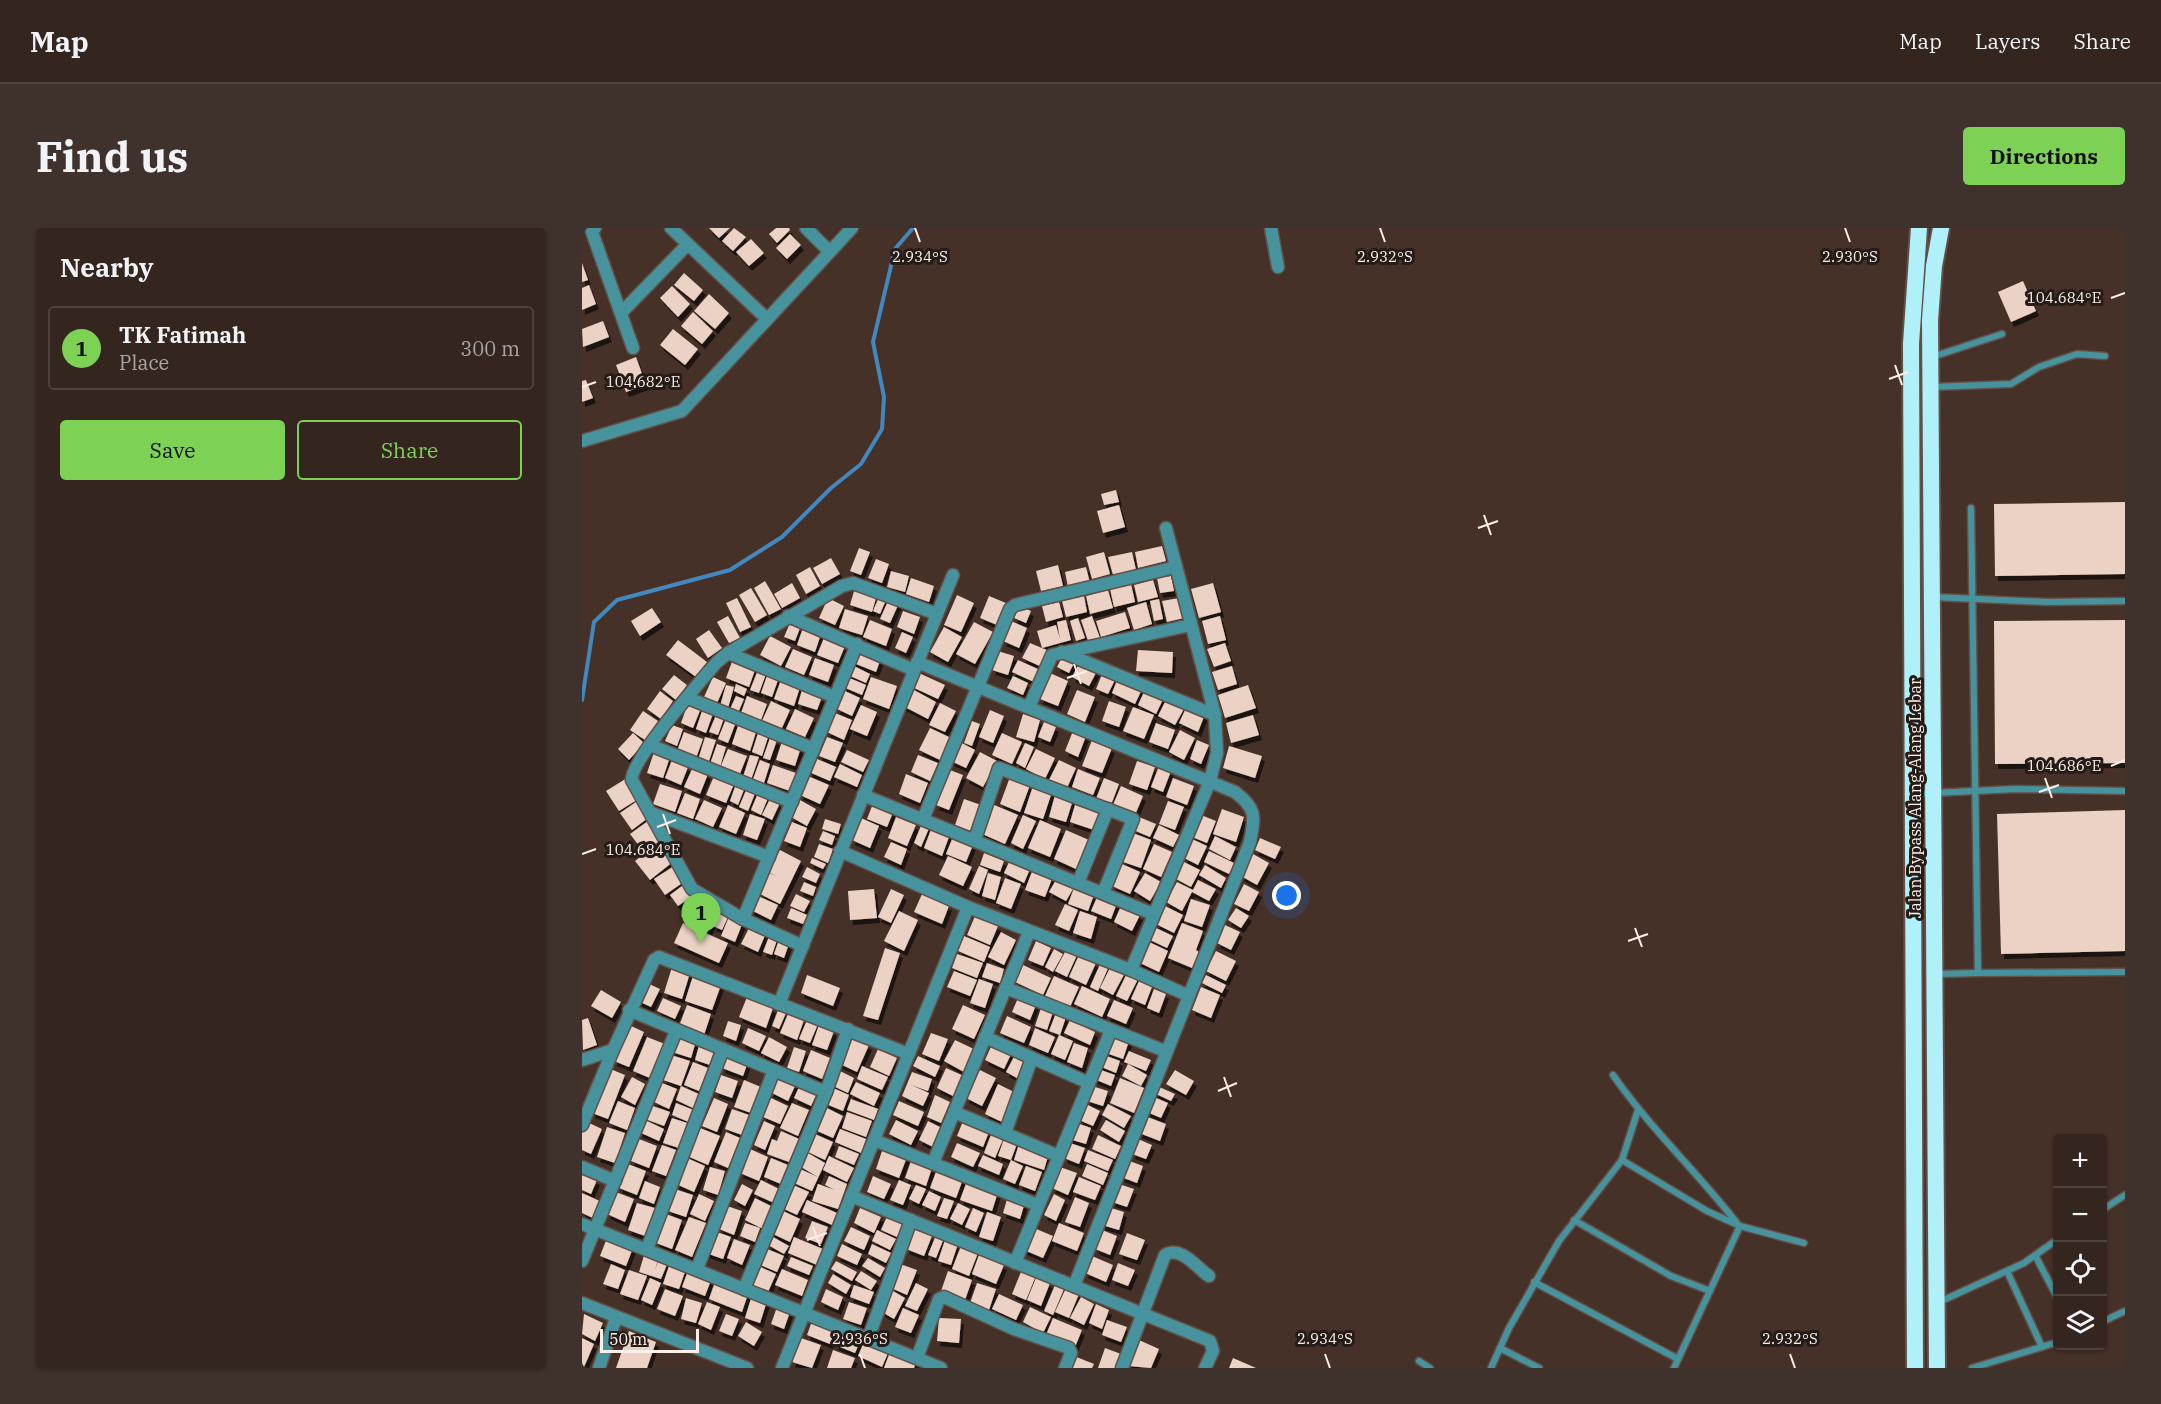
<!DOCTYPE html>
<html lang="en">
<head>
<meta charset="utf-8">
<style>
	:root { --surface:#34251e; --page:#3f312b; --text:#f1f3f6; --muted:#a9a5a4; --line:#4e423c; --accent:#7dd154 }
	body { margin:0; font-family:"IBM Plex Serif",serif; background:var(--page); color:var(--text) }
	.controls { position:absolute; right:18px; bottom:18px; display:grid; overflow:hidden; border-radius:6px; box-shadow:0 2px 4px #0004 }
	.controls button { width:54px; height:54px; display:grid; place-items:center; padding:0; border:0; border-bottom:2px solid var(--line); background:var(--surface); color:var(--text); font:30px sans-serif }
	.scale { position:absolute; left:18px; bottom:15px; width:99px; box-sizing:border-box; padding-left:6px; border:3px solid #fdefe9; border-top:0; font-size:16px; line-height:21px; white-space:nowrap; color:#fdefe9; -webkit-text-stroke:4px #251b17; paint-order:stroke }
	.you { position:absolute; left:705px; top:668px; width:21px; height:21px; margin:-15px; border:4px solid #fff; border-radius:50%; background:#1a73e8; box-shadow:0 0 0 9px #1a73e833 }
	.badge { display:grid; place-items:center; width:39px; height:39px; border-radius:50%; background:var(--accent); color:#111; font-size:20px; font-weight:700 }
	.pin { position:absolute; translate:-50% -50px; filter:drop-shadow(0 2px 3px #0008) }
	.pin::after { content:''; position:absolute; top:32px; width:21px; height:18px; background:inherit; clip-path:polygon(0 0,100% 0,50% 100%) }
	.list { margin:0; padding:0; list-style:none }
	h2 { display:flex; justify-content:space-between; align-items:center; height:78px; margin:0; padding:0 24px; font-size:26px }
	h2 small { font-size:20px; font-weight:400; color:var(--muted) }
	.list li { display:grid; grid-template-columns:39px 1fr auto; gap:18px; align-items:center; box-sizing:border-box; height:84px; margin:0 12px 12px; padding:0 12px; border:2px solid var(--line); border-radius:6px }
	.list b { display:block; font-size:22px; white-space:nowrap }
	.list p { margin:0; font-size:20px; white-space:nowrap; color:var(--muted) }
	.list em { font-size:20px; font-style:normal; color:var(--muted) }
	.actions { display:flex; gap:12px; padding:18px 24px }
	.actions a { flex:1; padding:14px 0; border:2px solid var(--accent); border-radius:6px; text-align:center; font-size:21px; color:var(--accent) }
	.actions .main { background:var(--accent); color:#111 }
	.icon { flex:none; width:33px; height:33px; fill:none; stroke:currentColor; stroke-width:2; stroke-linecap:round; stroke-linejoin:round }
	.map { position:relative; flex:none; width:1543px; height:1140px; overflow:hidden; border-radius:6px }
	header { display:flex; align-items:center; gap:36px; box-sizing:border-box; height:84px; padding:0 30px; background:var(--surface); border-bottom:2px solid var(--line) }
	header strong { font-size:28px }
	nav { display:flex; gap:33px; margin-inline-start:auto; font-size:21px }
	.intro { display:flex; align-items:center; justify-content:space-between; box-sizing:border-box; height:144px; padding:0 36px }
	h1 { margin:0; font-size:42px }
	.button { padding:15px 27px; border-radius:6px; background:var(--accent); color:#111; font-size:21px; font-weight:700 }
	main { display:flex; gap:36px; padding:0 36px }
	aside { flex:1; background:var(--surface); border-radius:6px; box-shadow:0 2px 4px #0004 }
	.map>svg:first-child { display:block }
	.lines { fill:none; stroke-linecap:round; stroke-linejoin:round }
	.stream { stroke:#4387bf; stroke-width:4 }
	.building { fill:#ebd2c5; filter:url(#shadow) }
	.service-casing { stroke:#624f47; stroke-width:9 }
	.minor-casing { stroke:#624f47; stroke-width:15 }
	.trunk-casing { stroke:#624f47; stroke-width:20 }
	.service { stroke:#47939d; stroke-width:6 }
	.minor { stroke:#47939d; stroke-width:12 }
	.trunk { stroke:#b0f0f8; stroke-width:16 }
	.ticks { fill:none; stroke:#fdefe9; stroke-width:2 }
	.labels { text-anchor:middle; stroke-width:6; stroke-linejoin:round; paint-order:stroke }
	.street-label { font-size:16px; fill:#fdefe9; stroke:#251b17 }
	.ticks-label { font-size:15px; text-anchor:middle; fill:#fdefe9; stroke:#251b17; stroke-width:6; stroke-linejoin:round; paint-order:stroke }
</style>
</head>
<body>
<header>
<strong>Map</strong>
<nav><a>Map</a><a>Layers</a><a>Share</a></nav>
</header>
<div class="intro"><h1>Find us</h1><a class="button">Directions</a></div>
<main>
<aside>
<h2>Nearby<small></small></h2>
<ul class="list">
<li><span class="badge">1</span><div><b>TK Fatimah</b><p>Place</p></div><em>300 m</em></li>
</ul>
<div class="actions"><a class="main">Save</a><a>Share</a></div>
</aside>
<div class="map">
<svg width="1543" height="1140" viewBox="0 0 1543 1140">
	<defs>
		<filter id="shadow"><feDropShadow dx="3" dy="5" stdDeviation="0" flood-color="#0009"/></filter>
	</defs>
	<rect width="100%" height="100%" fill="#453128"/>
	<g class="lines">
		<path class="stream" d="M 0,472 L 12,394 L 35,372 L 148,342 L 200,309 L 249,260 L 279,236 L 300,201 L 302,169 L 291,114 L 313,21 L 331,0"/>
	</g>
	<g class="building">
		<path d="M 127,0 L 148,0 L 137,10 Z"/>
		<path d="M 152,0 L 164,9 L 151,23 L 140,13 Z"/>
		<path d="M 194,0 L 207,0 L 208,2 L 195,15 L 187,6 Z"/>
		<path d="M 208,6 L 219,17 L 205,31 L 194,20 Z"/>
		<path d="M 169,11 L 182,25 L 167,38 L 154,24 Z"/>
		<path d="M 0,35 L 6,52 L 0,54 Z"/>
		<path d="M 102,45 L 121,62 L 112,73 L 92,57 Z"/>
		<path d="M 1441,53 L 1454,83 L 1429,94 L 1416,64 Z"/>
		<path d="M 7,57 L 14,76 L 0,82 L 0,60 Z"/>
		<path d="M 90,58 L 108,76 L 96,89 L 78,70 Z"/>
		<path d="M 127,66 L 147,85 L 133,101 L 112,83 Z"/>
		<path d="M 111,84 L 131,103 L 120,116 L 99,98 Z"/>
		<path d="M 21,93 L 27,109 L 1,119 L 0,101 Z"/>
		<path d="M 91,101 L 116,121 L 103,137 L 78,117 Z"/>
		<path d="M 54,129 L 64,157 L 44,164 L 34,137 Z"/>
		<path d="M 4,152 L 11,170 L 0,174 L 0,153 Z"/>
		<path d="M 534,262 L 537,274 L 522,277 L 519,266 Z"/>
		<path d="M 1543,274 L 1543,346 L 1413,348 L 1412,276 Z"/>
		<path d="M 537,277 L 543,299 L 521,305 L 515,283 Z"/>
		<path d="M 580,318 L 584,333 L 556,340 L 553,324 Z"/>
		<path d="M 277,320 L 288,324 L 279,347 L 268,343 Z"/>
		<path d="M 522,324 L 528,346 L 510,351 L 504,329 Z"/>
		<path d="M 550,324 L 554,342 L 531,347 L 526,329 Z"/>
		<path d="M 249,330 L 258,346 L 240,356 L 231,340 Z"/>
		<path d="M 294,331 L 307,336 L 300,355 L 286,350 Z"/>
		<path d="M 476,337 L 481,358 L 459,363 L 454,343 Z"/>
		<path d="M 228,339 L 238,358 L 224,366 L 214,347 Z"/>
		<path d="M 504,339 L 508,355 L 486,359 L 483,344 Z"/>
		<path d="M 309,343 L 327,348 L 323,364 L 305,359 Z"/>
		<path d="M 589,348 L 592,363 L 578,365 L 575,350 Z"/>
		<path d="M 329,350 L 352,358 L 347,374 L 324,366 Z"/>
		<path d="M 571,352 L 576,369 L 556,374 L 552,357 Z"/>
		<path d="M 183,353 L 199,381 L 187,387 L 172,360 Z"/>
		<path d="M 210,355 L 218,370 L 200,380 L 192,366 Z"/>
		<path d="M 631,355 L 639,384 L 617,390 L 609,361 Z"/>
		<path d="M 549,356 L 553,374 L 532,379 L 528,361 Z"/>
		<path d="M 169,360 L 185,387 L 173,394 L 157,367 Z"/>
		<path d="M 526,362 L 531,380 L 508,386 L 504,368 Z"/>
		<path d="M 272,363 L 294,370 L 290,384 L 268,377 Z"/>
		<path d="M 375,367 L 392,375 L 379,404 L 362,397 Z"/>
		<path d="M 407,368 L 424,375 L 415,397 L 398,390 Z"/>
		<path d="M 502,368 L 505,384 L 484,389 L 480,373 Z"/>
		<path d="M 297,369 L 304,372 L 298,386 L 291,383 Z"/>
		<path d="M 155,370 L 169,399 L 158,404 L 144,375 Z"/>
		<path d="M 246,370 L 262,378 L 253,397 L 237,390 Z"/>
		<path d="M 597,370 L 602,390 L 585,394 L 580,373 Z"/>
		<path d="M 307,371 L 317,375 L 308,395 L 298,391 Z"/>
		<path d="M 577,371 L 581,391 L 572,393 L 568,373 Z"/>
		<path d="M 477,374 L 481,389 L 464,394 L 460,378 Z"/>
		<path d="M 564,374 L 570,396 L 552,402 L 545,380 Z"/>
		<path d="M 438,378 L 449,383 L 444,395 L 432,390 Z"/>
		<path d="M 70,380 L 79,394 L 58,408 L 49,393 Z"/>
		<path d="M 263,381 L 286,388 L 280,407 L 257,400 Z"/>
		<path d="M 321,383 L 338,389 L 332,406 L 315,399 Z"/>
		<path d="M 543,384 L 548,400 L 519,409 L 514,393 Z"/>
		<path d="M 146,388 L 158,410 L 147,415 L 135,394 Z"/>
		<path d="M 510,388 L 518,410 L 506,413 L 499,392 Z"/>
		<path d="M 638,388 L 644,412 L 626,416 L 620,393 Z"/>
		<path d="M 496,390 L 503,410 L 494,413 L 488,393 Z"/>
		<path d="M 288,392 L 310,401 L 304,418 L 281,409 Z"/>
		<path d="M 484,392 L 489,412 L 460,420 L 455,403 L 474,397 L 478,411 L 475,394 Z"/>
		<path d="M 1543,392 L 1543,535 L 1413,536 L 1412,393 Z"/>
		<path d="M 429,393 L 445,400 L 437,420 L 421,413 Z"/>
		<path d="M 392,394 L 411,404 L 393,436 L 374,426 Z"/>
		<path d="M 208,395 L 218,400 L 213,413 L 202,409 Z"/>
		<path d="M 362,399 L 380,409 L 366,434 L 348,424 Z"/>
		<path d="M 221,400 L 239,406 L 233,424 L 215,417 Z"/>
		<path d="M 127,402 L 140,420 L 126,430 L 114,411 Z"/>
		<path d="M 320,404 L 331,409 L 324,425 L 313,420 Z"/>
		<path d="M 188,408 L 209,419 L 199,438 L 178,427 Z"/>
		<path d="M 242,410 L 263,418 L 256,435 L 235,427 Z"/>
		<path d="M 96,412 L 125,434 L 114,449 L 84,427 Z"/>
		<path d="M 448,415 L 467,423 L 460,439 L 440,430 Z"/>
		<path d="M 643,415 L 649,433 L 632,439 L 625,421 Z"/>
		<path d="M 211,421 L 230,429 L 222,447 L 203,439 Z"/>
		<path d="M 275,421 L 299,430 L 294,444 L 269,434 Z"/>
		<path d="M 556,422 L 591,424 L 590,445 L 554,443 Z"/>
		<path d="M 416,423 L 432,428 L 426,447 L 410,442 Z"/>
		<path d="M 481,427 L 493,433 L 487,445 L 475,439 Z"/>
		<path d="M 233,430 L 252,437 L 246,454 L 227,447 Z"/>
		<path d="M 151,431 L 174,439 L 167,459 L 144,450 Z"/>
		<path d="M 436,432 L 458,442 L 452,454 L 430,444 Z"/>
		<path d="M 498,434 L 515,443 L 507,458 L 490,449 Z"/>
		<path d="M 270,437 L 288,446 L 284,455 L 266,447 Z"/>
		<path d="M 650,438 L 655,456 L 636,462 L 630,444 Z"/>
		<path d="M 176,442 L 184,446 L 177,465 L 168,462 Z"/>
		<path d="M 521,444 L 534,450 L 526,466 L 514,461 Z"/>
		<path d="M 186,445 L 197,449 L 190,469 L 179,465 Z"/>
		<path d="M 337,445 L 363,457 L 356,471 L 330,459 Z"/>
		<path d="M 468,445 L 486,453 L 476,478 L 458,471 Z"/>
		<path d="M 92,447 L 105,457 L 94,472 L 80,461 Z"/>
		<path d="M 431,448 L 446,455 L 441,467 L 425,460 Z"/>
		<path d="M 131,449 L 144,455 L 135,475 L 122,469 Z"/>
		<path d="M 265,449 L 284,457 L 280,467 L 261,459 Z"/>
		<path d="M 289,449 L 315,458 L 307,481 L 281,471 Z"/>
		<path d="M 536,450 L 560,461 L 553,476 L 530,465 Z"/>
		<path d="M 199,452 L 218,459 L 212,478 L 192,471 Z"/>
		<path d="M 154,456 L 165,461 L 162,468 L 152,463 Z"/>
		<path d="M 144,457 L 152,459 L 146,480 L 138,478 Z"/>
		<path d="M 666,457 L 674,480 L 643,490 L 636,467 Z"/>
		<path d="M 564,460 L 582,469 L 574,486 L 556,477 Z"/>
		<path d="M 330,461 L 354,474 L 346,491 L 321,478 Z"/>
		<path d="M 220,462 L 240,469 L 235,482 L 216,476 Z"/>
		<path d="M 495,462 L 513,469 L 503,494 L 485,486 Z"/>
		<path d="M 78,463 L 91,473 L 79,491 L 65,481 Z"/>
		<path d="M 263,463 L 278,470 L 270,488 L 255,481 Z"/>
		<path d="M 154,468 L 162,471 L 156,485 L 148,481 Z"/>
		<path d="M 165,468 L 185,476 L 179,492 L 159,485 Z"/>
		<path d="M 585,470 L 603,479 L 593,497 L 576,488 Z"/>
		<path d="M 189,473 L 208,482 L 199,502 L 180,493 Z"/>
		<path d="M 527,473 L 544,479 L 537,499 L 520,493 Z"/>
		<path d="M 106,475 L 119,480 L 111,500 L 99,495 Z"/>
		<path d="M 358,475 L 374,483 L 363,504 L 347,497 Z"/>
		<path d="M 279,477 L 295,484 L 285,508 L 268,501 Z"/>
		<path d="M 605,478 L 623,486 L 616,504 L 597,495 Z"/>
		<path d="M 551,479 L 572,487 L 562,511 L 541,503 Z"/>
		<path d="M 121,480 L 132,483 L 124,505 L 114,501 Z"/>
		<path d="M 213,481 L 232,490 L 223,509 L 204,501 Z"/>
		<path d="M 408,482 L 422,488 L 411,515 L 397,509 Z"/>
		<path d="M 61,483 L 76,493 L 63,512 L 48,502 Z"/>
		<path d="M 253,485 L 270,492 L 262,512 L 245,504 Z"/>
		<path d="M 441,486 L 458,492 L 452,514 L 434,509 Z"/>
		<path d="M 134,487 L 142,490 L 136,507 L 127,504 Z"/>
		<path d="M 671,487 L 677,507 L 649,515 L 644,495 Z"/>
		<path d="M 144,491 L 154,494 L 146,515 L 136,511 Z"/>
		<path d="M 390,493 L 398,496 L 390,518 L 382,515 Z"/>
		<path d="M 462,494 L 474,499 L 468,514 L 456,509 Z"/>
		<path d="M 157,495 L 175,501 L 168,523 L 150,516 Z"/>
		<path d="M 574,495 L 593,502 L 586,521 L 567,514 Z"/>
		<path d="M 90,497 L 101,501 L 95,518 L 83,513 Z"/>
		<path d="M 348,500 L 369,510 L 358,532 L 337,522 Z"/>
		<path d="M 177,502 L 187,506 L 180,528 L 170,524 Z"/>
		<path d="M 598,502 L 613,510 L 602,532 L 587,524 Z"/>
		<path d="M 491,503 L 504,508 L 496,529 L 483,523 Z"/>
		<path d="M 102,504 L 121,511 L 114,530 L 95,523 Z"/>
		<path d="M 51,505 L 62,515 L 47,532 L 36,521 Z"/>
		<path d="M 420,505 L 440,514 L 430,536 L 410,527 Z"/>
		<path d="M 123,509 L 134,512 L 126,536 L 116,532 Z"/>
		<path d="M 245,509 L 261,515 L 253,534 L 237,528 Z"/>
		<path d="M 188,510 L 195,512 L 188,532 L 181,530 Z"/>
		<path d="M 510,512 L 530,520 L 520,545 L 500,538 Z"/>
		<path d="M 615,512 L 627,517 L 619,536 L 608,531 Z"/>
		<path d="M 200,513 L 219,519 L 213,538 L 194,532 Z"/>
		<path d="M 378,514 L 393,522 L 384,540 L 369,533 Z"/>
		<path d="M 443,515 L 452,519 L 443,540 L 434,535 Z"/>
		<path d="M 135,516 L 144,519 L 138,539 L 128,536 Z"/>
		<path d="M 647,518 L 680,528 L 673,550 L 641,540 Z"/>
		<path d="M 146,521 L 165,528 L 157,548 L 138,540 Z"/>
		<path d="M 454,521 L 473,530 L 463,551 L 444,541 Z"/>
		<path d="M 265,522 L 287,532 L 281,544 L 259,534 Z"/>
		<path d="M 72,524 L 88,529 L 81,550 L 65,545 Z"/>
		<path d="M 398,524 L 415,533 L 401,559 L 384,550 Z"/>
		<path d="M 168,527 L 177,529 L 169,552 L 161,549 Z"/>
		<path d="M 336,527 L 356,535 L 348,553 L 329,544 Z"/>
		<path d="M 233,530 L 254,539 L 248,553 L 227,544 Z"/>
		<path d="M 90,532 L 106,539 L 99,557 L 83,550 Z"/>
		<path d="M 178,532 L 188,536 L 181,558 L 170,554 Z"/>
		<path d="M 477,532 L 494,540 L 484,562 L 466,554 Z"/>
		<path d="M 555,533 L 573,539 L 565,562 L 547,556 Z"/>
		<path d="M 258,536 L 280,547 L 275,559 L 252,549 Z"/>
		<path d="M 191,537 L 214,545 L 208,563 L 185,555 Z"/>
		<path d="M 577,538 L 589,543 L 581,564 L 569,559 Z"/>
		<path d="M 111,539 L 126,546 L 118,566 L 102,559 Z"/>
		<path d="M 496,541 L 518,550 L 511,567 L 490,559 Z"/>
		<path d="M 368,542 L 381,547 L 367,582 L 354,577 Z"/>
		<path d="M 324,546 L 346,555 L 338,575 L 317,566 Z"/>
		<path d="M 132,548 L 152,556 L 144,575 L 124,567 Z"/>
		<path d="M 226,548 L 247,557 L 238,576 L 218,567 Z"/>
		<path d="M 428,549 L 448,557 L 438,584 L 418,576 Z"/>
		<path d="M 45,550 L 58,570 L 37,583 L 24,563 Z"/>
		<path d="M 522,550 L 537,556 L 529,577 L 514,571 Z"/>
		<path d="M 591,550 L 612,558 L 605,577 L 584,569 Z"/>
		<path d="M 78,556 L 100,563 L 93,584 L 71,576 Z"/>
		<path d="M 154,556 L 163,559 L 156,577 L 148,573 Z"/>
		<path d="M 451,558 L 470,564 L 461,591 L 442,585 Z"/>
		<path d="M 539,558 L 561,568 L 553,587 L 531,577 Z"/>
		<path d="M 165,560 L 174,563 L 166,583 L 157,579 Z"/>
		<path d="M 103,565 L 118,571 L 111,591 L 95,585 Z"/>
		<path d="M 176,565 L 186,570 L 179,587 L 169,582 Z"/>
		<path d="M 473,567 L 491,572 L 484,594 L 467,589 Z"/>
		<path d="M 188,571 L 198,575 L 190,592 L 180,587 Z"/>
		<path d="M 382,571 L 402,578 L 392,604 L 373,597 Z"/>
		<path d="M 122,572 L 140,580 L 131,599 L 113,591 Z"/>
		<path d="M 218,572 L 234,581 L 225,598 L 209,589 Z"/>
		<path d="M 292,573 L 312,582 L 305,599 L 285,591 Z"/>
		<path d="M 586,573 L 602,579 L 593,602 L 577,596 Z"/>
		<path d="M 54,574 L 66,590 L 50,602 L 38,585 Z"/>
		<path d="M 410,576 L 436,587 L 423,616 L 398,605 Z"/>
		<path d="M 146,577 L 163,585 L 154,606 L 137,599 Z"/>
		<path d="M 493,577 L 517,585 L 512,602 L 488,594 Z"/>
		<path d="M 640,581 L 662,589 L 654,614 L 631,606 Z"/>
		<path d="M 1543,582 L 1543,723 L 1419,726 L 1415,586 Z"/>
		<path d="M 168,586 L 183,591 L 175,612 L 161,607 Z"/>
		<path d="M 441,587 L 454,593 L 441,621 L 429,615 Z"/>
		<path d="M 619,587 L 634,593 L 625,615 L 610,609 Z"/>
		<path d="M 314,589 L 334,597 L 325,618 L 306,610 Z"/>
		<path d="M 557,589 L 574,596 L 568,609 L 551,602 Z"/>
		<path d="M 279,590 L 297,598 L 288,620 L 270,612 Z"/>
		<path d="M 243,591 L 259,596 L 256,606 L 240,601 Z"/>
		<path d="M 458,592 L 479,601 L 468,629 L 446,620 Z"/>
		<path d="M 66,593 L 79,612 L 62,624 L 48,606 Z"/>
		<path d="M 210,594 L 225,600 L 218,619 L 202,613 Z"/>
		<path d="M 340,595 L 348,598 L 339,619 L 332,615 Z"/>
		<path d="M 577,597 L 597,607 L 591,619 L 571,610 Z"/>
		<path d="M 350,599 L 368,606 L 360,628 L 342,620 Z"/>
		<path d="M 484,602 L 507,612 L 494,641 L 472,631 Z"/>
		<path d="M 241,603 L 253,608 L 250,617 L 237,612 Z"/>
		<path d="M 551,605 L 569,612 L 559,640 L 541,634 Z"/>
		<path d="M 633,608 L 654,619 L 648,632 L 627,621 Z"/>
		<path d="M 371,609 L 391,617 L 384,634 L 364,626 Z"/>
		<path d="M 678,610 L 699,619 L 693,631 L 673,622 Z"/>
		<path d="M 610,611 L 625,618 L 616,637 L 602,630 Z"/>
		<path d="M 78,614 L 92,633 L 68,652 L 53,633 Z"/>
		<path d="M 309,614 L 325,621 L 319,637 L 302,629 Z"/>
		<path d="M 237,616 L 251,621 L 246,635 L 232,629 Z"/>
		<path d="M 572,616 L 590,624 L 579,649 L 561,641 Z"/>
		<path d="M 198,622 L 219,633 L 198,676 L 178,666 L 187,645 L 196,649 L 186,644 Z"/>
		<path d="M 627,623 L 652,635 L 647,646 L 622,634 Z"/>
		<path d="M 402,625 L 422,633 L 418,644 L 398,637 Z"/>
		<path d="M 671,626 L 687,635 L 675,657 L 659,648 Z"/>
		<path d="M 366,628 L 390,639 L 381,658 L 357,647 Z"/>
		<path d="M 230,630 L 244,636 L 241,641 L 228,635 Z"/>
		<path d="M 428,632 L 448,641 L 442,655 L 422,645 Z"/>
		<path d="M 602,634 L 618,642 L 609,659 L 594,651 Z"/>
		<path d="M 540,636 L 558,644 L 548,666 L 530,658 Z"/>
		<path d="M 623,637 L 644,650 L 639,660 L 617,647 Z"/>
		<path d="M 92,638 L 103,653 L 83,667 L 72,651 Z"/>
		<path d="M 397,638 L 406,642 L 397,666 L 387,661 Z"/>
		<path d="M 225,639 L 238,646 L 234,655 L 220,649 Z"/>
		<path d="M 451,641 L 471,648 L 463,669 L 443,662 Z"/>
		<path d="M 406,645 L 419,649 L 413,672 L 400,668 Z"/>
		<path d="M 563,645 L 579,654 L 568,673 L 552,663 Z"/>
		<path d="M 423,650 L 439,656 L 429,681 L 414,675 Z"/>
		<path d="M 474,652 L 491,661 L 484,673 L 467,664 Z"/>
		<path d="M 616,652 L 634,661 L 627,673 L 610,664 L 600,683 L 584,674 L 595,654 L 611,662 Z"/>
		<path d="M 222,654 L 234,659 L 231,668 L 218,663 Z"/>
		<path d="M 104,655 L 112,667 L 96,678 L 88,667 Z"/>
		<path d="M 662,656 L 677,664 L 667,683 L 652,676 Z"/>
		<path d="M 492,660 L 512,667 L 506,683 L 486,676 Z"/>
		<path d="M 292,661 L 295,690 L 268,692 L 266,663 Z"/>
		<path d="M 309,661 L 322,667 L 309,695 L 296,689 Z"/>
		<path d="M 214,666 L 228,673 L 222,684 L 208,678 Z"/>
		<path d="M 340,666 L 367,678 L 360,696 L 332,684 Z"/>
		<path d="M 516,667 L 535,675 L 529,691 L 509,683 Z"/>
		<path d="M 112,668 L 126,677 L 113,697 L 99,688 Z"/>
		<path d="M 176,668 L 196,677 L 189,692 L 169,682 Z"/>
		<path d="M 609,671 L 628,677 L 620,699 L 602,693 Z"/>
		<path d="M 483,676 L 496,682 L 487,703 L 473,697 Z"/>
		<path d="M 128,678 L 137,683 L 127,702 L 118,698 Z"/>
		<path d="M 539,678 L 558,687 L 550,703 L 532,694 Z"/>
		<path d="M 583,678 L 601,687 L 592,705 L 574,696 Z"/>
		<path d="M 209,680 L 225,687 L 221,696 L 205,690 Z"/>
		<path d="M 654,680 L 667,688 L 659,700 L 646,692 Z"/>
		<path d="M 138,683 L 147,687 L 140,702 L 131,698 Z"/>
		<path d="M 317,683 L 336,692 L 322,723 L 302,713 Z"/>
		<path d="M 498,683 L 515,689 L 509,711 L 491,705 Z"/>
		<path d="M 393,688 L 416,698 L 408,717 L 385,707 Z"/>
		<path d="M 147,689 L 161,694 L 153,714 L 139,708 Z"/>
		<path d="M 101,695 L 146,715 L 137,735 L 92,715 Z"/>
		<path d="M 600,695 L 621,703 L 614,722 L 617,724 L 610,740 L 586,730 Z"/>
		<path d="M 643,697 L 658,704 L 649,722 L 635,715 Z"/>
		<path d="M 168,698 L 184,705 L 176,724 L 159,716 Z"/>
		<path d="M 572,699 L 591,708 L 585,720 L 566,711 Z"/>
		<path d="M 419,704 L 434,712 L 422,737 L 406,729 Z"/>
		<path d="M 188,706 L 196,709 L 190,727 L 181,724 Z"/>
		<path d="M 382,708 L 408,719 L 402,734 L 376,723 Z"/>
		<path d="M 198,709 L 208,713 L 202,730 L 192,726 Z"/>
		<path d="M 454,713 L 469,720 L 461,738 L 446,732 Z"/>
		<path d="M 565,713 L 586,723 L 577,744 L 556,734 Z"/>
		<path d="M 303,720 L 318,725 L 296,792 L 281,788 Z"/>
		<path d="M 472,721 L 481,726 L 471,744 L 463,739 Z"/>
		<path d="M 484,722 L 495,727 L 485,749 L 473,743 Z"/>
		<path d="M 634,723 L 654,733 L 644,753 L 624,743 Z"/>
		<path d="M 375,726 L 401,735 L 395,750 L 370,740 Z"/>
		<path d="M 497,727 L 514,735 L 504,757 L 487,749 Z"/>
		<path d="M 519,734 L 527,738 L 516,763 L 508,759 Z"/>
		<path d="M 405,735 L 422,741 L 418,755 L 400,749 Z"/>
		<path d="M 530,736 L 544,743 L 531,767 L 518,760 Z"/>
		<path d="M 441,737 L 469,750 L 461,767 L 433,754 Z"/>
		<path d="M 90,739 L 108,745 L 100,771 L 82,765 Z"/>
		<path d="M 372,743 L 395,752 L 388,768 L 365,759 Z"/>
		<path d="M 546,743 L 557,749 L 545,773 L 534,768 Z"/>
		<path d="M 225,747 L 258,760 L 251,778 L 219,765 Z"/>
		<path d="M 624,747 L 644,757 L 640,765 L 620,755 Z"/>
		<path d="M 111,748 L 139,757 L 130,782 L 103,773 Z"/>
		<path d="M 472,748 L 497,759 L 488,779 L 463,768 Z"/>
		<path d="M 397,751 L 411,756 L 403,780 L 388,775 Z"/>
		<path d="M 557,753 L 570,759 L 563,777 L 549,771 Z"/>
		<path d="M 63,754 L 78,761 L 69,779 L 54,772 Z"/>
		<path d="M 500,758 L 528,771 L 520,789 L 492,776 Z"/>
		<path d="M 619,759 L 638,767 L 629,790 L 610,782 Z"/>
		<path d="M 572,761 L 584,766 L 577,785 L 565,780 Z"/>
		<path d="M 19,762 L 39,774 L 30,790 L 9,778 Z"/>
		<path d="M 165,769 L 191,780 L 184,800 L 157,789 Z"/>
		<path d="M 81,770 L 99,778 L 93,791 L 75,783 Z"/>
		<path d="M 436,770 L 454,777 L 448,792 L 430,784 Z"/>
		<path d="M 532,772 L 551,780 L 544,796 L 525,788 Z"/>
		<path d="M 105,777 L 129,786 L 122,807 L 97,798 Z"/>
		<path d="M 381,777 L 403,787 L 392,811 L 370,801 Z"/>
		<path d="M 459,780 L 471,784 L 465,802 L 453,798 Z"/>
		<path d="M 196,782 L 204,785 L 197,801 L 190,798 Z"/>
		<path d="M 474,785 L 484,789 L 478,807 L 467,803 Z"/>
		<path d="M 206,786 L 222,792 L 215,812 L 198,805 Z"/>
		<path d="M 425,788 L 449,799 L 442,815 L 418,805 Z"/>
		<path d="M 6,790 L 15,817 L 1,822 L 0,792 Z"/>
		<path d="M 225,792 L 236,796 L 228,815 L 217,811 Z"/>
		<path d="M 488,792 L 513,804 L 508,817 L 482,805 Z"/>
		<path d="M 146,793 L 159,797 L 154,813 L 141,808 Z"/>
		<path d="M 47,797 L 62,804 L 47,839 L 32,833 Z"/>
		<path d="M 237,797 L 252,803 L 245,822 L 230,817 Z"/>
		<path d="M 166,800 L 184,808 L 177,823 L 160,815 Z"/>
		<path d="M 453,800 L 473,809 L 466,825 L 447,817 Z"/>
		<path d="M 349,805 L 366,811 L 357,833 L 340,826 Z"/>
		<path d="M 95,807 L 114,813 L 109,830 L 90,824 Z"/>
		<path d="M 477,807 L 491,813 L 483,832 L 469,826 Z"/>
		<path d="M 529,807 L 547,813 L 541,831 L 524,825 Z"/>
		<path d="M 65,809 L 83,816 L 68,850 L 51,843 Z"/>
		<path d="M 187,809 L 205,819 L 197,834 L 179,825 Z"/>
		<path d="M 268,809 L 287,817 L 275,844 L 256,835 Z"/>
		<path d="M 373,812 L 394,822 L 382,844 L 362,833 Z"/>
		<path d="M 118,814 L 133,819 L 128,837 L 113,832 Z"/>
		<path d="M 411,814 L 430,824 L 422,841 L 403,832 Z"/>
		<path d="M 492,815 L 506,820 L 500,840 L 485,834 Z"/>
		<path d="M 212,819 L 224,823 L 217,844 L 205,840 Z"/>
		<path d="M 296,821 L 315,830 L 307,848 L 288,839 Z"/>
		<path d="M 229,822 L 248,830 L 240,851 L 221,843 Z"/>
		<path d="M 547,823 L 569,832 L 564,843 L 542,834 Z"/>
		<path d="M 434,825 L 445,831 L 435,850 L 424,844 Z"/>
		<path d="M 145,826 L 166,834 L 161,848 L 140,840 Z"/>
		<path d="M 89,827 L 108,833 L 99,858 L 81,852 Z"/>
		<path d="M 522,827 L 538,833 L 534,845 L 517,838 Z"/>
		<path d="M 336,828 L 358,838 L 353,849 L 331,838 Z"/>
		<path d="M 111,834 L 126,840 L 117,863 L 102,857 Z"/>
		<path d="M 546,836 L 565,847 L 559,858 L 540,848 Z"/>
		<path d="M 280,838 L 306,849 L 300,862 L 275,851 Z"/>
		<path d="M 26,840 L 43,847 L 26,891 L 10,885 Z"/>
		<path d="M 364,840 L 382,848 L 373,869 L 355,860 Z"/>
		<path d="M 516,841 L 533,847 L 529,858 L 512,851 Z"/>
		<path d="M 256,842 L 272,850 L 266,865 L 249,857 Z"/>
		<path d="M 398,842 L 414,850 L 400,878 L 384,870 Z"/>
		<path d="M 593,842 L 612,853 L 604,867 L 584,856 Z"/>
		<path d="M 330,844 L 350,851 L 346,863 L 329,857 L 347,865 L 341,878 L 320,868 Z"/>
		<path d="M 139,847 L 156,853 L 150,870 L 133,864 Z"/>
		<path d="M 197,847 L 214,856 L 206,873 L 188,864 Z"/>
		<path d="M 50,849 L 63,856 L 53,877 L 39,869 Z"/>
		<path d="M 538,850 L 562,860 L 552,885 L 528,875 Z"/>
		<path d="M 162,852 L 179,859 L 169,885 L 152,879 Z"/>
		<path d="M 274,854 L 298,865 L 292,878 L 268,866 Z"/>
		<path d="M 80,855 L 95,861 L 87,881 L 72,874 Z"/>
		<path d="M 416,856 L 434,865 L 420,894 L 403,886 Z"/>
		<path d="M 218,857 L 235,865 L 229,878 L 212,870 Z"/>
		<path d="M 99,858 L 119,867 L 113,881 L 94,872 Z"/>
		<path d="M 510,858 L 526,863 L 521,878 L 505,873 Z"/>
		<path d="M 575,858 L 593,866 L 589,873 L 572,865 Z"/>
		<path d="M 251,860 L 267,867 L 261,883 L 244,876 Z"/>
		<path d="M 353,867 L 368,874 L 359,895 L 345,889 Z"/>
		<path d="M 572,869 L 586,875 L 579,890 L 565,884 Z"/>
		<path d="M 132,870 L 146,876 L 135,904 L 120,898 Z"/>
		<path d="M 189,870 L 206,878 L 198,896 L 181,889 Z"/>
		<path d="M 269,871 L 296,881 L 292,892 L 265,882 Z"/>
		<path d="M 36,873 L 53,880 L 45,902 L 27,895 Z"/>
		<path d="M 317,873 L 342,884 L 336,898 L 311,887 Z"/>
		<path d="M 94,875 L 114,883 L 109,895 L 90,887 Z"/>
		<path d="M 210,875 L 227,882 L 216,908 L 198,900 Z"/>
		<path d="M 504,876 L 518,883 L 511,898 L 497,892 Z"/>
		<path d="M 526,876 L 549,888 L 542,900 L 520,887 Z"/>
		<path d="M 68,877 L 88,884 L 82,898 L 63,891 Z"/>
		<path d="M 243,879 L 261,888 L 251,910 L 233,902 Z"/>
		<path d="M 150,881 L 167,887 L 160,907 L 143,901 Z"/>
		<path d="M 265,884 L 290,893 L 284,909 L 260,900 Z"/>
		<path d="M 563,888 L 584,896 L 578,913 L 557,905 Z"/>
		<path d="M 90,890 L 105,895 L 97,920 L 81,915 Z"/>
		<path d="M 63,892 L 82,901 L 77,913 L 57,904 Z"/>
		<path d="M 314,892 L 336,903 L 329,917 L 307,906 Z"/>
		<path d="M 524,892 L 543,903 L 537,914 L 518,902 Z"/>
		<path d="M 182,893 L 193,898 L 183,922 L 172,917 Z"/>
		<path d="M 346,893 L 362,901 L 353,920 L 337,912 Z"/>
		<path d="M 381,893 L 407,904 L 401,919 L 375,908 Z"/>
		<path d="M 5,894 L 20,901 L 9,926 L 0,922 L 0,905 Z"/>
		<path d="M 492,894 L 509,900 L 504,916 L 487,911 Z"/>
		<path d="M 25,899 L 43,905 L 33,935 L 15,929 Z"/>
		<path d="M 118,900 L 138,908 L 126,937 L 105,928 Z"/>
		<path d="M 258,901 L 284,911 L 279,925 L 253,914 Z"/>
		<path d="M 199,903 L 217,911 L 207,934 L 185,926 L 190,911 L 195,913 Z"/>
		<path d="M 144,904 L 158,910 L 146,940 L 132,934 Z"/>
		<path d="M 410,904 L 422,909 L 413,930 L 402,925 Z"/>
		<path d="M 233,906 L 251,914 L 243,932 L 226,924 Z"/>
		<path d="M 516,907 L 539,918 L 533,931 L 510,921 Z"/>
		<path d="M 423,908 L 436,913 L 429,932 L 416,928 Z"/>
		<path d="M 57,911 L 75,918 L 67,940 L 49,933 Z"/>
		<path d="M 556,911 L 570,917 L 564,931 L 550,926 Z"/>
		<path d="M 375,915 L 398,925 L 391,939 L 369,929 Z"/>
		<path d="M 488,915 L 503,920 L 497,936 L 482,930 Z"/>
		<path d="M 437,916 L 467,925 L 462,942 L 432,932 Z"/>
		<path d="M 80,917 L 94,922 L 84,948 L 70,943 Z"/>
		<path d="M 257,918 L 277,926 L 272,937 L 253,929 Z"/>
		<path d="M 301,920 L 325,929 L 317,950 L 294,941 Z"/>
		<path d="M 168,921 L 186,929 L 177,953 L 158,945 Z"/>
		<path d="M 506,922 L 531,932 L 526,943 L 502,933 Z"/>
		<path d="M 226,925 L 243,935 L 230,963 L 212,955 L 218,941 L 236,949 L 219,939 Z"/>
		<path d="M 401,927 L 421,936 L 417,947 L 396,938 Z"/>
		<path d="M 247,928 L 272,940 L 265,954 L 241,942 Z"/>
		<path d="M 105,930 L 123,938 L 112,964 L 94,956 Z"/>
		<path d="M 189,930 L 206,937 L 199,956 L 182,949 Z"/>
		<path d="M 429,932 L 441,938 L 433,956 L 421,951 Z"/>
		<path d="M 545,932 L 561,938 L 555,955 L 539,949 Z"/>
		<path d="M 329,933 L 350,940 L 344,958 L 323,950 Z"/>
		<path d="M 46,936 L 64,943 L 55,967 L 37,960 Z"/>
		<path d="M 505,936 L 526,945 L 521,957 L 500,948 Z"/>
		<path d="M 444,938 L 460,944 L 453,963 L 437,957 Z"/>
		<path d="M 128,939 L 143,943 L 136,967 L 121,962 Z"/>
		<path d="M 478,939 L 495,945 L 486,967 L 470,960 Z"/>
		<path d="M 355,941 L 381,951 L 374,970 L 348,960 Z"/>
		<path d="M 0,946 L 15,952 L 9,966 L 0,962 Z"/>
		<path d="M 247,948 L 265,956 L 256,981 L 230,973 L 236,956 L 253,962 L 243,957 Z"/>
		<path d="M 291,948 L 309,956 L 302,971 L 285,964 Z"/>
		<path d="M 497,949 L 519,958 L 513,972 L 491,964 Z"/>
		<path d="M 179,952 L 199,962 L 192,975 L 172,966 Z"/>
		<path d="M 317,952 L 329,957 L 321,977 L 308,972 Z"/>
		<path d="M 63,953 L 78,959 L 72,976 L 57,970 Z"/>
		<path d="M 385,953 L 416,964 L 410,983 L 378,972 Z"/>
		<path d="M 160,956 L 171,962 L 163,978 L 152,972 Z"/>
		<path d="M 537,956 L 552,961 L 545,979 L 530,974 Z"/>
		<path d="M 211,957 L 227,964 L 215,987 L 200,980 Z"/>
		<path d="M 334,957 L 344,961 L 337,976 L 327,971 Z"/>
		<path d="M 93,961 L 111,967 L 104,989 L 86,983 Z"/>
		<path d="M 347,963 L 359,969 L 353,983 L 340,977 Z"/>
		<path d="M 34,964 L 52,971 L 43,994 L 25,986 Z"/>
		<path d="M 0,965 L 20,974 L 13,991 L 0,985 Z"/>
		<path d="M 117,966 L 132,973 L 123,993 L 108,986 Z"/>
		<path d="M 472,966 L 483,972 L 474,993 L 462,987 Z"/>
		<path d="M 426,968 L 443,974 L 438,991 L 421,985 Z"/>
		<path d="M 493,969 L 507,975 L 498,999 L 483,994 Z"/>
		<path d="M 173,970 L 191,979 L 181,1001 L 163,992 Z"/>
		<path d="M 362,970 L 372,973 L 365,991 L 355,988 Z"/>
		<path d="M 225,972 L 255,985 L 250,997 L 220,984 Z"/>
		<path d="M 55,975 L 73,980 L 63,1008 L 46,1002 Z"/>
		<path d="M 376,975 L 388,981 L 380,997 L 368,991 Z"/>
		<path d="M 145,978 L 160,983 L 152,1007 L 137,1001 Z"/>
		<path d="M 526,979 L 542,984 L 537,1002 L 520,997 Z"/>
		<path d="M 278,980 L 299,989 L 292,1005 L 272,995 Z"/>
		<path d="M 391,980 L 402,985 L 394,1004 L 383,999 Z"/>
		<path d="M 199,982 L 218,991 L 208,1014 L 189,1005 Z"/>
		<path d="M 405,984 L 419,989 L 411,1013 L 397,1009 Z"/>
		<path d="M 84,986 L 100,992 L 90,1021 L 74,1015 Z"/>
		<path d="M 306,986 L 322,994 L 315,1009 L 299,1002 Z"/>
		<path d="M 107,989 L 124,995 L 110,1029 L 93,1022 Z"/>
		<path d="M 230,993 L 246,999 L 239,1016 L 223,1010 Z"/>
		<path d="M 163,995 L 178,1000 L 173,1014 L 158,1008 Z"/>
		<path d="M 477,995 L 502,1005 L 495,1023 L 470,1013 Z"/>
		<path d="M 269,999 L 288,1008 L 282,1022 L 262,1013 Z"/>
		<path d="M 452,1000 L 471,1008 L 461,1030 L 442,1022 Z"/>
		<path d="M 331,1001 L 350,1008 L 342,1028 L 324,1021 Z"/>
		<path d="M 295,1002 L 314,1011 L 308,1022 L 290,1013 Z"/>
		<path d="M 520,1002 L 535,1008 L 528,1027 L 513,1021 Z"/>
		<path d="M 132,1003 L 149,1009 L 141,1031 L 124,1025 Z"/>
		<path d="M 545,1005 L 563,1012 L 555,1032 L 537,1026 Z"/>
		<path d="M 354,1007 L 362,1010 L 354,1030 L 346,1027 Z"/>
		<path d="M 191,1009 L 207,1018 L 202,1026 L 186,1017 Z"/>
		<path d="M 212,1009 L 241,1021 L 235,1037 L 206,1025 Z"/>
		<path d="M 25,1010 L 51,1020 L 44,1038 L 18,1028 Z"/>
		<path d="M 152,1011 L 168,1017 L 160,1037 L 145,1030 Z"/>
		<path d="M 363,1012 L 376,1016 L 369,1037 L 356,1033 Z"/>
		<path d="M 260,1016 L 280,1026 L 275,1037 L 255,1028 Z"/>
		<path d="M 290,1016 L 309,1025 L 304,1035 L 286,1026 Z"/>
		<path d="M 379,1018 L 396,1025 L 387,1048 L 370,1041 Z"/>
		<path d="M 183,1020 L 202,1028 L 195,1044 L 176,1036 Z"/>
		<path d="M 63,1024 L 77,1028 L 73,1042 L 77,1031 L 86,1034 L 79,1051 L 57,1044 Z"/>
		<path d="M 397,1027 L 422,1037 L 414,1056 L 390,1046 Z"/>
		<path d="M 510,1028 L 531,1037 L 524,1054 L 503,1045 Z"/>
		<path d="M 209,1029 L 231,1038 L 227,1047 L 205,1038 Z"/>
		<path d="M 286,1030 L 303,1040 L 298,1049 L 280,1038 Z"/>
		<path d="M 254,1033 L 275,1044 L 270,1053 L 249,1041 Z"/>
		<path d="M 88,1035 L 104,1041 L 97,1061 L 81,1056 Z"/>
		<path d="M 536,1035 L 553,1042 L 546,1058 L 530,1052 Z"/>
		<path d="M 29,1036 L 43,1042 L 36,1061 L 21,1056 Z"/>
		<path d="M 318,1036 L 335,1042 L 325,1067 L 309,1060 Z"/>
		<path d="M 174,1037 L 194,1046 L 186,1064 L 166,1055 Z"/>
		<path d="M 441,1039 L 455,1045 L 444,1072 L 430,1066 Z"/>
		<path d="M 200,1041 L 226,1052 L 220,1068 L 193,1057 Z"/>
		<path d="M 47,1042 L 65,1048 L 56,1072 L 38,1066 Z"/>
		<path d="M 106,1043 L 129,1052 L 123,1068 L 100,1059 Z"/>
		<path d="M 279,1043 L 295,1053 L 289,1062 L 273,1052 Z"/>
		<path d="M 366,1043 L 390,1052 L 383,1072 L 359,1063 Z"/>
		<path d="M 251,1046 L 269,1057 L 264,1066 L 246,1055 Z"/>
		<path d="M 68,1050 L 79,1055 L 70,1077 L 59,1072 Z"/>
		<path d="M 454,1050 L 468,1055 L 459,1078 L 445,1072 Z"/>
		<path d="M 133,1054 L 166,1066 L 160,1084 L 127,1071 Z"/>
		<path d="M 334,1055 L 346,1061 L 335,1083 L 323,1078 Z"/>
		<path d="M 395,1055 L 414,1061 L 406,1085 L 387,1078 Z"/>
		<path d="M 272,1057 L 292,1064 L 287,1076 L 268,1069 Z"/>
		<path d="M 473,1057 L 482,1061 L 471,1087 L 462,1083 Z"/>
		<path d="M 484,1060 L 497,1066 L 487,1090 L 473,1084 Z"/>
		<path d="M 83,1061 L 101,1068 L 93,1088 L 75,1081 Z"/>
		<path d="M 244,1061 L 261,1069 L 256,1082 L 239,1074 Z"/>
		<path d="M 311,1063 L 323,1070 L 312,1091 L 300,1084 Z"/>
		<path d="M 417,1066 L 441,1077 L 434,1092 L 410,1081 Z"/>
		<path d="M 170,1067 L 185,1073 L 178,1095 L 163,1090 Z"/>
		<path d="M 499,1069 L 512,1076 L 502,1097 L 488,1090 Z"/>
		<path d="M 104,1070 L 120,1075 L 114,1095 L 99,1091 Z"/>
		<path d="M 125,1074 L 138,1079 L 129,1102 L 116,1096 Z"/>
		<path d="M 267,1074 L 285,1080 L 279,1097 L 261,1091 Z"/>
		<path d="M 514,1076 L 527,1082 L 520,1101 L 507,1095 Z"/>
		<path d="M 195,1079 L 208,1084 L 202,1101 L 189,1096 Z"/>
		<path d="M 448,1079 L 469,1089 L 461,1105 L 441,1094 Z"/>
		<path d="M 321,1080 L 337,1087 L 329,1105 L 313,1099 Z"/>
		<path d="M 2,1086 L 21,1095 L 13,1113 L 0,1106 Z"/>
		<path d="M 144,1086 L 157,1091 L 150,1108 L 137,1103 Z"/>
		<path d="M 357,1090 L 379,1091 L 377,1115 L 355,1113 Z"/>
		<path d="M 471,1090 L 500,1102 L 493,1119 L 464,1107 Z"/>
		<path d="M 525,1092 L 545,1099 L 539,1114 L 520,1107 Z"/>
		<path d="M 230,1093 L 253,1102 L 248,1116 L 225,1107 Z"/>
		<path d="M 164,1094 L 180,1104 L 172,1118 L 156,1108 Z"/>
		<path d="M 47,1103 L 74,1114 L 65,1140 L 34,1140 Z"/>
		<path d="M 258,1103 L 279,1111 L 273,1125 L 253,1117 Z"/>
		<path d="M 0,1110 L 12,1116 L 2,1139 L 0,1139 Z"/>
		<path d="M 219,1110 L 239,1117 L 230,1140 L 210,1134 Z"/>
		<path d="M 557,1112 L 577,1121 L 569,1140 L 546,1138 Z"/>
		<path d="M 282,1114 L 306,1125 L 300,1139 L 276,1128 Z"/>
		<path d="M 523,1120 L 539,1126 L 535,1140 L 516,1140 Z"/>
		<path d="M 251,1122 L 273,1130 L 269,1140 L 245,1140 Z"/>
		<path d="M 308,1124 L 334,1134 L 332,1140 L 302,1140 Z"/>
		<path d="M 492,1128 L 512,1136 L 510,1140 L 488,1140 Z"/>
		<path d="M 651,1130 L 674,1140 L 647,1140 Z"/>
	</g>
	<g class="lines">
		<defs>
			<g id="service">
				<path d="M 1350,129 L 1420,106"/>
				<path d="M 1349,159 L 1429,156 L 1457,139 L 1495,126 L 1523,128"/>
				<path d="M 1389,280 L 1396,745 L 1543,744"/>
				<path d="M 1351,369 L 1465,374 L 1543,373"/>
				<path d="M 1331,566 L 1433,561 L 1543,563"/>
				<path d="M 1355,746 L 1396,745"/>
				<path d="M 1031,847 C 1068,900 1115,944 1155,995"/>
				<path d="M 1040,932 L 1125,983 L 1158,998 L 1222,1015"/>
				<path d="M 1520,982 L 1543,967"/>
				<path d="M 992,992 L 1089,1048 L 1128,1063"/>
				<path d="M 1453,1027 L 1476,1071"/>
				<path d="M 1425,1043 L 1460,1119"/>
				<path d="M 952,1054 L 1096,1131"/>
				<path d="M 1355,1075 L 1442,1035 L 1476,1011"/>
				<path d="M 1520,1094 L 1543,1083"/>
				<path d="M 918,1120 L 957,1140"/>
				<path d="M 837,1133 L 848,1140"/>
				<path d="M 909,1140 L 927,1100 L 977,1013 L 1040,932 L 1056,882"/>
				<path d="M 1092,1140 L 1158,998"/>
				<path d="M 1390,1140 L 1476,1114"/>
			</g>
			<g id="minor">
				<path d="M 13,0 L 10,4 L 51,120"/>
				<path d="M 89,0 L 185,91"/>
				<path d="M 224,0 L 247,23"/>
				<path d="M 689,0 L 696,39"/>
				<path d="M 39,85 L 105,17"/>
				<path d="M 0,213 L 100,183 L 270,0"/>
				<path d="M 206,388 L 332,442"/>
				<path d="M 480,424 L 633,487"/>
				<path d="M 146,425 L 253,469"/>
				<path d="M 335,434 L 653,564 C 675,581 673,588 668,614 L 492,1058"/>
				<path d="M 106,470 L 232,521"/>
				<path d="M 447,479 L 470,427 L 609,397"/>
				<path d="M 68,517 L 210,574"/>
				<path d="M 281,567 L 571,686"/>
				<path d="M 70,585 L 187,629"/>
				<path d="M 341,591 L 428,381 L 433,377 L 594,339"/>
				<path d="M 393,611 L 417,540 L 551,591 L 521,665"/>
				<path d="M 258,623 L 386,679 L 549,742 L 605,767"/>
				<path d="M 496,655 L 526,581"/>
				<path d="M 161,691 L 275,416"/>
				<path d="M 221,718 L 161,691 L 110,661 L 50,552 C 48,533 119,453 135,434 L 146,425 L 260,358 L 271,355 L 355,386"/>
				<path d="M 549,742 L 628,553 L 635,525 L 633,487 L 584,300"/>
				<path d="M 424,760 L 583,823"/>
				<path d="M 197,776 L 371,347"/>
				<path d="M 47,782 L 244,864"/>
				<path d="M 403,809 L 507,855"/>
				<path d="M 0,832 L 31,822 L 72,732 L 77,729 L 327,826"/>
				<path d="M 372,884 L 477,928"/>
				<path d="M 0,897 L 31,822"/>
				<path d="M 423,905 L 450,830"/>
				<path d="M 292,912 L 456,977"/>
				<path d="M 351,935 L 447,704"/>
				<path d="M 0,939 L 33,953"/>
				<path d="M 269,968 L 628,1113 L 631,1123 L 623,1140"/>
				<path d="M 0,996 L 359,1140"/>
				<path d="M 65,1021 L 141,821"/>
				<path d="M 0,1033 L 94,803"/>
				<path d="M 433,1035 L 529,802"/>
				<path d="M 115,1041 L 192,842"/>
				<path d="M 162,1061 L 244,864 L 266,801"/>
				<path d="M 0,1075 L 165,1140"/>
				<path d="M 286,1111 L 329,992"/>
				<path d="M 335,1130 L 357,1071 L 362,1069 L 432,1101 L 487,1120 L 489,1125 L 483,1140"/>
				<path d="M 17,1140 L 34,1090"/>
				<path d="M 200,1140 L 386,679"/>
				<path d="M 540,1140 L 583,1027 C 599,1017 615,1040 627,1048"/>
			</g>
			<g id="trunk">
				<path d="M 1333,1140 L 1329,116 L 1337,0"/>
				<path d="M 1355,1140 L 1348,92 L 1352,38 L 1359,0"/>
			</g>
		</defs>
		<use href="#service" class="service-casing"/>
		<use href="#minor" class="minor-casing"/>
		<use href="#trunk" class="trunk-casing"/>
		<use href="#service" class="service"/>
		<use href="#minor" class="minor"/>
		<use href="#trunk" class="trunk"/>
	</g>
	<path class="ticks" d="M 333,0 L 338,14M 798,0 L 803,14M 1263,0 L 1268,14M 1529,70 L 1543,65M 1313,137 L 1320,157M 1307,151 L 1326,144M 0,159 L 14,154M 902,287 L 909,307M 896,300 L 916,293M 492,436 L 499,456M 485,450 L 505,443M 1529,538 L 1543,532M 1463,550 L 1470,570M 1457,564 L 1477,557M 81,586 L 88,606M 75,599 L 94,592M 0,626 L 14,621M 1053,700 L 1060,719M 1046,713 L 1066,706M 642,849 L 649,869M 636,863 L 655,855M 231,999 L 238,1018M 225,1012 L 245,1005M 278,1126 L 283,1140M 743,1126 L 748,1140M 1208,1126 L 1213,1140"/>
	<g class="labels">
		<g class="street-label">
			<text transform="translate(1333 570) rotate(-90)" y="6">Jalan Bypass Alang-Alang Lebar</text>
		</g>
	</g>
	<g class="ticks-label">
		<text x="338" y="34">2.934°S</text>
		<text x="803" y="34">2.932°S</text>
		<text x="1268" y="34">2.930°S</text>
		<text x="1482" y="75">104.684°E</text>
		<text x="61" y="159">104.682°E</text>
		<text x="1482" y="543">104.686°E</text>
		<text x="61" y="627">104.684°E</text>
		<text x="278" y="1116">2.936°S</text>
		<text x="743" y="1116">2.934°S</text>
		<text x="1208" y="1116">2.932°S</text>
	</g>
</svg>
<div class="controls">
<button>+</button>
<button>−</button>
<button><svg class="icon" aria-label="locate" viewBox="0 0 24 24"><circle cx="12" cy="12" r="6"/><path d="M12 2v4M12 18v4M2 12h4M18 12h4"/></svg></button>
<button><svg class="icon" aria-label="layers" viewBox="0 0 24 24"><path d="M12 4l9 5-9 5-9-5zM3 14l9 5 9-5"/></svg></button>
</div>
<div class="scale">50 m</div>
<div class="you"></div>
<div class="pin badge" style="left:119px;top:715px">1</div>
</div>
</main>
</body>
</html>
